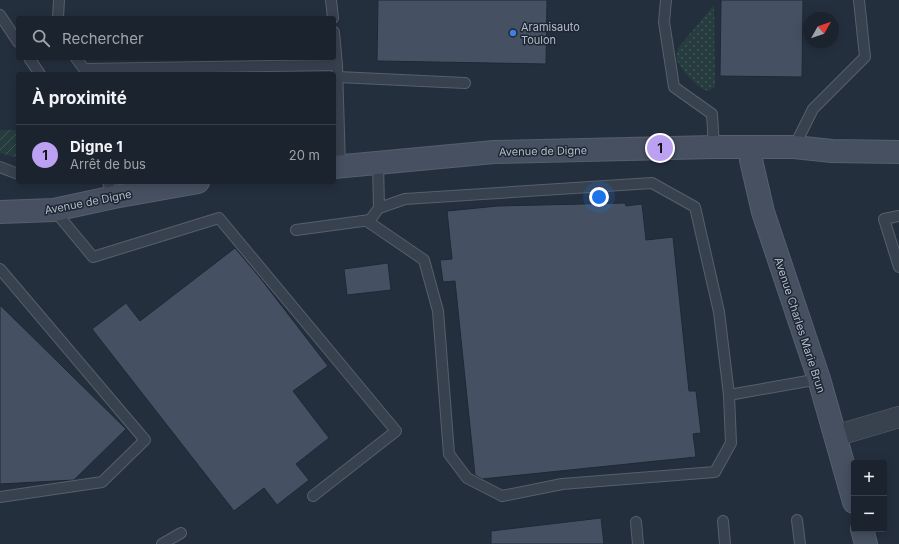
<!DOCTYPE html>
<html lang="fr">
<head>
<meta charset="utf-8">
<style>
	:root { --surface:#1b232e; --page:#242b36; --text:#f1f3f6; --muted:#a0a4aa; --line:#39404a; --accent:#bca0f2 }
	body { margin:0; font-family:Inter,sans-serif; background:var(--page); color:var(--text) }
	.controls { position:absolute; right:12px; bottom:12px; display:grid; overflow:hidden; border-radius:4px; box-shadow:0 2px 10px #0003 }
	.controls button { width:36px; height:36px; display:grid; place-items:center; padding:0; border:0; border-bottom:1px solid var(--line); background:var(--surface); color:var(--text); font:20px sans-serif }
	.compass { position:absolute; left:803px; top:12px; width:36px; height:36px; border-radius:50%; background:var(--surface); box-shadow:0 2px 10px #0003; rotate:50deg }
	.you { position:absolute; left:599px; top:197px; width:14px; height:14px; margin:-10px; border:3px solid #fff; border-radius:50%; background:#1a73e8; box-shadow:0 0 0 6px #1a73e833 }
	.badge { display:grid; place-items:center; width:26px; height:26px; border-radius:50%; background:var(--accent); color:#111; font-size:13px; font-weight:700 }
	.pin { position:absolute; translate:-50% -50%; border:2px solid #fff; box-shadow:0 1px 4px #0006 }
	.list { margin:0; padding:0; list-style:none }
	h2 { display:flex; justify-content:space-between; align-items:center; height:52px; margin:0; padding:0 16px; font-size:17px }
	h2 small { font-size:13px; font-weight:400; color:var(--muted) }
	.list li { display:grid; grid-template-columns:26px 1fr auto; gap:12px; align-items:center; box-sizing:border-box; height:60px; padding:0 16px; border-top:1px solid var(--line) }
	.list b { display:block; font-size:15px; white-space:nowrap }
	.list p { margin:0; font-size:13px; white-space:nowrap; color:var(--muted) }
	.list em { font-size:13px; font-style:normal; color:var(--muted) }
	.icon { flex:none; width:22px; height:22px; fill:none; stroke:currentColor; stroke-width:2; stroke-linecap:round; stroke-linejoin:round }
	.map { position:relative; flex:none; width:899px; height:544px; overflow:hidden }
	.search { position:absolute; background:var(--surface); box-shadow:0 2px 10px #0003; left:16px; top:16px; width:320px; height:44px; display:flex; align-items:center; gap:10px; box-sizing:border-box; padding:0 14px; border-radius:4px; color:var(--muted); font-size:15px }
	.panel { position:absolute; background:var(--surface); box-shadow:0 2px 10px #0003; left:16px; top:72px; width:320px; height:112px; border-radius:4px }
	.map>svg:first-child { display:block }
	.grass { fill:url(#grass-dots) }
	.garden { fill:url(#garden-furrows) }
	.building { fill:#455162; stroke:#1f2835 }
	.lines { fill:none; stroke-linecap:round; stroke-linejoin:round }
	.lane-casing { stroke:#565f6c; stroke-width:12 }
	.street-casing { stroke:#565f6c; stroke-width:22 }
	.secondary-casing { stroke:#565f6c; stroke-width:24 }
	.lane { stroke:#38414e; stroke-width:10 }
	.street { stroke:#38414e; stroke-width:21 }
	.secondary { stroke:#465061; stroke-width:22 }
	.shop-dot { fill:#3f7fe0; stroke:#1d2633; stroke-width:1.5 }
	.labels { text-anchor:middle; stroke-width:3; stroke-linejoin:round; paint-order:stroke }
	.poi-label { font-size:11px; fill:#b4bcc9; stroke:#1d2633; text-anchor:start }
	.street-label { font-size:11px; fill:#b4bcc9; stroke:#1d2633 }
</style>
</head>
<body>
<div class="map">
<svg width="899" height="544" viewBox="0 0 899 544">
	<defs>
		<pattern id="grass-dots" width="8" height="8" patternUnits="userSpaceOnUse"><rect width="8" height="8" fill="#263c3f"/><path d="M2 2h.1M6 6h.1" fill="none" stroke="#435659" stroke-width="1.8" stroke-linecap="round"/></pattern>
		<pattern id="garden-furrows" width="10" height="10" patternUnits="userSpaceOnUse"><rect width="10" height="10" fill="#263c3f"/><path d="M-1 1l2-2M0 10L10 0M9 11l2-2" fill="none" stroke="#435659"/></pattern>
	</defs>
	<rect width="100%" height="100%" fill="#242f3e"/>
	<path class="grass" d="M 714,5 L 715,87 L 708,91 C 695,87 683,71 676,59 L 678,48 Z"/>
	<path class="garden" d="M 0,130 L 18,130 L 18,158 L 0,153 Z"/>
	<g class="building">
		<path d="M 378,0 L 547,0 L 546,64 L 377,61 Z"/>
		<path d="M 721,0 L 803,0 L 802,77 L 720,76 Z"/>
		<path d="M 625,203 L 626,206 L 642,204 L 646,240 L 673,237 L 689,391 L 696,391 L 701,433 L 693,434 L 696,457 L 482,479 L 475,475 L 455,281 L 443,282 L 440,260 L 452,259 L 447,211 L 498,206 Z"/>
		<path d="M 235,248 L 261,279 L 328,366 L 293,391 L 329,438 L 296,464 L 309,480 L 277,505 L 264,488 L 234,511 L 92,329 L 126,303 L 140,321 Z"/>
		<path d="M 388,263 L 391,290 L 347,295 L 344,269 Z"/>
		<path d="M 0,305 L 126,429 L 74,480 L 0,484 Z"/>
		<path d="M 601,518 L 604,544 L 491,544 L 491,531 Z"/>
	</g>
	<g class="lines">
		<defs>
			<g id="lane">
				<path d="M 331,0 L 333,18"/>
				<path d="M 666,0 L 664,22 L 674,87 L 712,114 L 714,147"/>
				<path d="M 0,15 L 18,42"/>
				<path d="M 58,18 L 59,0"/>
				<path d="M 334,32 L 337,65 L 340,167"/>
				<path d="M 29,58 L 40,74"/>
				<path d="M 76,58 L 84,69 L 337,65"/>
				<path d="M 338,77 L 465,83"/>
				<path d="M 794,147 L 813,109 L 865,57 L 859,0"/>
				<path d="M 378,163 L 379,208 L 405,199 L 652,183 L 695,207 L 719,312 L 729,395 L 819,379"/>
				<path d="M 0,167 L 18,174"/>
				<path d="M 108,182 L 114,197"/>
				<path d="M 54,210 L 93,257 L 219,218 L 396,431 L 313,496"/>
				<path d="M 899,216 L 884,219 L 899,267"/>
				<path d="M 367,221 L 424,260 L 438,311 L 449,454 L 467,478 L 502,496 L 562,484 L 715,472 L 731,443 L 729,395"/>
				<path d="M 296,230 L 370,220 L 379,208"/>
				<path d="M 0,269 L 145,440 L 102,482 L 0,497"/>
				<path d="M 797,520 L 800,544"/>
				<path d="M 723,521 L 725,544"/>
				<path d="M 636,522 L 638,544"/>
				<path d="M 162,544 L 181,533"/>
			</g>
			<path id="street" d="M 835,436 L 899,417"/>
			<g id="secondary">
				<path d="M 752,147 L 751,160 L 763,212 L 819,379 L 854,502"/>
				<path d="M 334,167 L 494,152 L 714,147 L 794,147 L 832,151 L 899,152"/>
				<path d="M 0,212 L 54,210 L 114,197 L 198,182"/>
				<path d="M 862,529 L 866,544"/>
			</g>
		</defs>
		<use href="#lane" class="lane-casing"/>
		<use href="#street" class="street-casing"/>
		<use href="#secondary" class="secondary-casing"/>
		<use href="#lane" class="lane"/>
		<use href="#street" class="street"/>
		<use href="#secondary" class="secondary"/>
	</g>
	<circle class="shop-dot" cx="513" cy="33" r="4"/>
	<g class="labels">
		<g class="poi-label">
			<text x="521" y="31">Aramisauto<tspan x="521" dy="13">Toulon</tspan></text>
		</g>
		<g class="street-label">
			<text transform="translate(543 151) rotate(-1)" y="4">Avenue de Digne</text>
			<text transform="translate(88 202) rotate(-11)" y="4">Avenue de Digne</text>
			<text transform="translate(800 325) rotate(72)" y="4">Avenue Charles Marie Brun</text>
		</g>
	</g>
</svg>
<div class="controls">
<button>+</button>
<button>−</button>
</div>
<svg class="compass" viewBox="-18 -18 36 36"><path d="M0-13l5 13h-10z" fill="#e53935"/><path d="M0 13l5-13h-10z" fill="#a0a4aa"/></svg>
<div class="you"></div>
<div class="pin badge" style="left:660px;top:148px">1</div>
<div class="search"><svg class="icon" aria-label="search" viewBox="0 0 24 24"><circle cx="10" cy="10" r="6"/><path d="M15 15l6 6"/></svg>Rechercher</div>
<section class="panel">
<h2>À proximité<small></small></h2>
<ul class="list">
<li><span class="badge">1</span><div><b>Digne 1</b><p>Arrêt de bus</p></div><em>20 m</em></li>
</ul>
</section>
</div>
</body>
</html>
